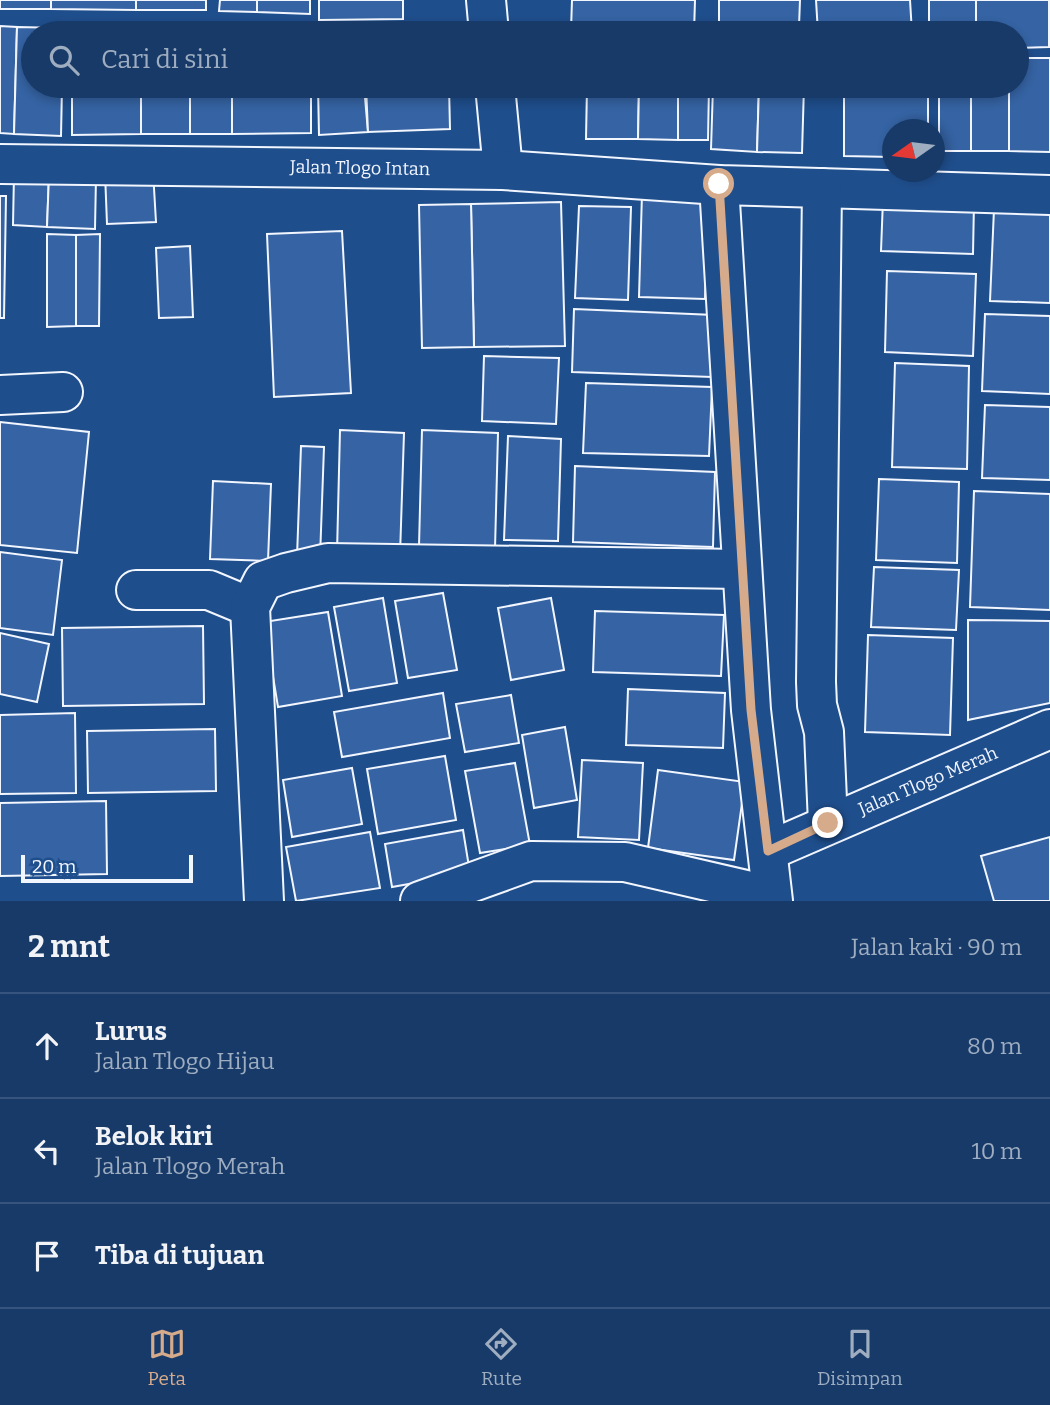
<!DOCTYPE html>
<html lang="id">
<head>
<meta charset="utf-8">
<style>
	:root { --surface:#173a69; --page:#244571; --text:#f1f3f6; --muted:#9eadc0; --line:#36547d; --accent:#d6ab8b }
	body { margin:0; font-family:Bitter,serif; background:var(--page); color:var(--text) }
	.compass { position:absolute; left:882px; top:119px; width:63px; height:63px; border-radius:50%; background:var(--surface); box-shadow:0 4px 10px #0003; rotate:256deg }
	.scale { position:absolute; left:21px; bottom:18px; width:172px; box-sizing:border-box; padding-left:7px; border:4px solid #f2f6ff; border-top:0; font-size:19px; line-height:24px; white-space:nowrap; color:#f2f6ff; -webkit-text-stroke:5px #1f4e8c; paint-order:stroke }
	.stop { position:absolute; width:21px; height:21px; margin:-16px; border:5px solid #d6ab8b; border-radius:50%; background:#fff }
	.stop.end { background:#d6ab8b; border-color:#fff; box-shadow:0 2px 7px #0008 }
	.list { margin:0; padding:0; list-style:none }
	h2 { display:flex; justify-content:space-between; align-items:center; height:91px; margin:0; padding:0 28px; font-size:30px }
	h2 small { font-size:23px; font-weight:400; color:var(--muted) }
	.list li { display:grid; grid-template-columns:46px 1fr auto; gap:21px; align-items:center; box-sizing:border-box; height:105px; padding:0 28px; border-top:2px solid var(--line) }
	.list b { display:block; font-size:26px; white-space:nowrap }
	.list p { margin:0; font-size:23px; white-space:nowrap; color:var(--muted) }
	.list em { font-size:23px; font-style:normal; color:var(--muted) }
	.icon { flex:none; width:38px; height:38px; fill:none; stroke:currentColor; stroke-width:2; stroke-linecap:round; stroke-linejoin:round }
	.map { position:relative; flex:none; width:1050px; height:901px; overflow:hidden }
	.search { position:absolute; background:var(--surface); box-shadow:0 4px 10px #0003; left:21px; right:21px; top:21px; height:77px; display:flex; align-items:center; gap:18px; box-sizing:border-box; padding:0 24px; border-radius:38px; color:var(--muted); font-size:26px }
	.sheet { height:406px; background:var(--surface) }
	nav { display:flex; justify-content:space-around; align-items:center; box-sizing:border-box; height:98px; border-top:2px solid var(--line); background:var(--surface); font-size:19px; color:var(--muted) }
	nav a { display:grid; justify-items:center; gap:4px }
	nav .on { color:var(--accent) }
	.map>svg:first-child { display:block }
	.building { fill:#3563a3; stroke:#f2f6ff; stroke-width:2 }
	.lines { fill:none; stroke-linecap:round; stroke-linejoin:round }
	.minor-casing { stroke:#f2f6ff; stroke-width:42 }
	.minor { stroke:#1f4e8c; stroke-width:38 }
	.route { stroke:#d6ab8b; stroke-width:9 }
	.labels { text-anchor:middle; stroke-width:5; stroke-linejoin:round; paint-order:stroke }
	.street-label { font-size:18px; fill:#f2f6ff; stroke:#1f4e8c }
</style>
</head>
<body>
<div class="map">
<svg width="1050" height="901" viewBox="0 0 1050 901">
	<rect width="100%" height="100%" fill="#1f4e8c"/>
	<g class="building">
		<rect x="0" y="0" width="51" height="9"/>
		<path d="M 51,0 L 136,0 L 136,10 L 51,9 Z"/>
		<rect x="136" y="0" width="70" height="10"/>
		<path d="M 220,0 L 257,0 L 257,12 L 219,11 Z"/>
		<path d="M 257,0 L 310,0 L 310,14 L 257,12 Z"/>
		<path d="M 319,0 L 403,0 L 403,19 L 319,20 Z"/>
		<path d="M 572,0 L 695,0 L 694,33 L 571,30 Z"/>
		<path d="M 719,0 L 800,0 L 799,26 L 719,24 Z"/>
		<path d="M 816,0 L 910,0 L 912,33 L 818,33 Z"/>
		<rect x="929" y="0" width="47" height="33"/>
		<path d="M 976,0 L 1049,0 L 1049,47 L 1017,48 L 1017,33 L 976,33 Z"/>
		<rect x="1049" y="0" width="1" height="47"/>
		<path d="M 444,24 L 444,33 L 369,33 L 369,25 Z"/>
		<path d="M 0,26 L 17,27 L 14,134 L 0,133 Z"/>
		<path d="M 17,27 L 63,28 L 63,33 L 33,33 L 33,86 L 62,86 L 61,136 L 14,134 Z"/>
		<rect x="231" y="27" width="79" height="6"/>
		<path d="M 231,27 L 231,33 L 189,33 L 189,28 Z"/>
		<rect x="140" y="28" width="49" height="5"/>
		<path d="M 140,28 L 140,33 L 71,33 L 71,29 Z"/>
		<path d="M 359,29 L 359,33 L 317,33 L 317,30 Z"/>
		<path d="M 1017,58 L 1050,58 L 1050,152 L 1009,151 L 1009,86 L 1017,86 Z"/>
		<path d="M 72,86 L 141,86 L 141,134 L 72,135 Z"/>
		<rect x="141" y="86" width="49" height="48"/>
		<rect x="190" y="86" width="42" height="48"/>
		<path d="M 232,86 L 311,86 L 311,133 L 232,134 Z"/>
		<path d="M 318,86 L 364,86 L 368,132 L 319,135 Z"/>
		<path d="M 366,86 L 449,86 L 450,129 L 368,132 Z"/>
		<path d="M 587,86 L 639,86 L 638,139 L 586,139 Z"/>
		<path d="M 639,86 L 678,86 L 678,140 L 638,139 Z"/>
		<path d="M 678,86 L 709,86 L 708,140 L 678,140 Z"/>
		<path d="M 713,86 L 759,86 L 757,152 L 711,149 Z"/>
		<path d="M 759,86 L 804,86 L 802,153 L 757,152 Z"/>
		<path d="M 844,86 L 928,86 L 928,130 L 892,130 L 892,157 L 844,156 Z"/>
		<rect x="939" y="86" width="32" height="65"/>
		<rect x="971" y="86" width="38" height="65"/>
		<path d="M 153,171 L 156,222 L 107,224 L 105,173 Z"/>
		<path d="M 14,174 L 49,175 L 47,227 L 13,225 Z"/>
		<path d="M 49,175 L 96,177 L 95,229 L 47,227 Z"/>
		<path d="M 642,193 L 708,195 L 705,299 L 639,297 Z"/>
		<path d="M 0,196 L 6,196 L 4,318 L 0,318 Z"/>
		<path d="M 883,199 L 974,202 L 973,254 L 881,251 Z"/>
		<path d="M 561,202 L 565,346 L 474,347 L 471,204 Z"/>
		<path d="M 471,204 L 474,347 L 422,348 L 419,205 Z"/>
		<path d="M 579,206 L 631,207 L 628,300 L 575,298 Z"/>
		<path d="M 994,209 L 1050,211 L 1050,303 L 990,301 Z"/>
		<path d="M 342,231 L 351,393 L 274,397 L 267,234 Z"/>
		<path d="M 47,234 L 76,235 L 76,326 L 47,327 Z"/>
		<path d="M 100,234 L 99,326 L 76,326 L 76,235 Z"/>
		<path d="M 190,246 L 193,317 L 159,318 L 156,248 Z"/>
		<path d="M 887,271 L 976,274 L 973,356 L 885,352 Z"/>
		<path d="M 574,309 L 714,315 L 712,377 L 572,372 Z"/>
		<path d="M 985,314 L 1050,316 L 1050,394 L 982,391 Z"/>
		<path d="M 484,356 L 559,358 L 556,424 L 482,421 Z"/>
		<path d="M 895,363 L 969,366 L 967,469 L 892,467 Z"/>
		<path d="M 586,383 L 712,387 L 709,456 L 583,453 Z"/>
		<path d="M 985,405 L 1050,407 L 1050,480 L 982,478 Z"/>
		<path d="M 0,422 L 89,432 L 77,553 L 0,545 Z"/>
		<path d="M 340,430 L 404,433 L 400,555 L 337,553 Z"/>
		<path d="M 422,430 L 498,433 L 495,549 L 419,546 Z"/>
		<path d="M 508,436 L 561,439 L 558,541 L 504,540 Z"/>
		<path d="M 301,446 L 324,447 L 320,558 L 297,557 Z"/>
		<path d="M 575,466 L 715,472 L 713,547 L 573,542 Z"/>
		<path d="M 879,479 L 959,482 L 957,563 L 876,560 Z"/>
		<path d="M 213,481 L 271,484 L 268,561 L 210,559 Z"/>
		<path d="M 974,491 L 1050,494 L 1050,610 L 970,607 Z"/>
		<path d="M 0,552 L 62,560 L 53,635 L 0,628 Z"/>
		<path d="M 874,567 L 959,570 L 956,630 L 871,627 Z"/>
		<path d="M 443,593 L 457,670 L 408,678 L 395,601 Z"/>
		<path d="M 383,598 L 397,683 L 349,691 L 334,607 Z"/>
		<path d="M 551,598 L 564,670 L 511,680 L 498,608 Z"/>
		<path d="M 595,611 L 724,615 L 721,676 L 593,672 Z"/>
		<path d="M 328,612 L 342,696 L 278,707 L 264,622 Z"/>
		<path d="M 968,620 L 1050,621 L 1050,703 L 968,720 Z"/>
		<path d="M 203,626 L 204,704 L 63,706 L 62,628 Z"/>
		<path d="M 0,633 L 49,644 L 37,702 L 0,694 Z"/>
		<path d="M 868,635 L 953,638 L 950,735 L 865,732 Z"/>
		<path d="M 628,689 L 725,693 L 723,748 L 626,745 Z"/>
		<path d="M 443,693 L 450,738 L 342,757 L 334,712 Z"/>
		<path d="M 511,695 L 519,743 L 465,752 L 456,704 Z"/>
		<path d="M 75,713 L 76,793 L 0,794 L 0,715 Z"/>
		<path d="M 565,727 L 577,800 L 534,808 L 522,735 Z"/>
		<path d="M 215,729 L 216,791 L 88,793 L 87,731 Z"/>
		<path d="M 445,756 L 456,820 L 378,834 L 367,769 Z"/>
		<path d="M 582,760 L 643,763 L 639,840 L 578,837 Z"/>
		<path d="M 515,763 L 530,845 L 480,853 L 465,771 Z"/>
		<path d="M 352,768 L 362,824 L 292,837 L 283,780 Z"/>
		<path d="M 658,770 L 745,782 L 734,860 L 648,848 Z"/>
		<path d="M 106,801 L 107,874 L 0,876 L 0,803 Z"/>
		<path d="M 463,830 L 470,873 L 392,887 L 385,844 Z"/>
		<path d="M 370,832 L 380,888 L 296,901 L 286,847 Z"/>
		<path d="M 1050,837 L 1050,901 L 994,901 L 981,856 Z"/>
	</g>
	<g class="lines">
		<defs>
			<g id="minor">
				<path d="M 486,0 L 489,33"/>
				<path d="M 495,86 L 503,170"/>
				<path d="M 0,164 L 503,170 L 719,185 L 1050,195"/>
				<path d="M 719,185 L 751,710 L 773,901"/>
				<path d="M 822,188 L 816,682 L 817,705 L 824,732 L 828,823"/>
				<path d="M 0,395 L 63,392"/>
				<path d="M 136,590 L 209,590 L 250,607"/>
				<path d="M 768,851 L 1050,729"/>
				<path d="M 264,901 L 250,607 L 263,581 L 286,573 L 328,563 L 741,569"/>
				<path d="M 420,901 L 531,861 L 625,862 L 772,896"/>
			</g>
		</defs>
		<use href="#minor" class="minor-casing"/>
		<use href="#minor" class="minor"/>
	</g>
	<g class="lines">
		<path class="route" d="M 719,184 L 751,710 L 768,851 L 828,823"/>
	</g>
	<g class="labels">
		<g class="street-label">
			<text transform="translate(360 168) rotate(1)" y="6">Jalan Tlogo Intan</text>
			<text transform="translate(928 781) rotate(-23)" y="6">Jalan Tlogo Merah</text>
		</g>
	</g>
</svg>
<svg class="compass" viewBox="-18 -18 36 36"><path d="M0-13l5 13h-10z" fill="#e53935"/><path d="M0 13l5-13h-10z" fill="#9eadc0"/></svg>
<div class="scale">20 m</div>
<div class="stop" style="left:719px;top:184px"></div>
<div class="stop end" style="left:828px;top:823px"></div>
<div class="search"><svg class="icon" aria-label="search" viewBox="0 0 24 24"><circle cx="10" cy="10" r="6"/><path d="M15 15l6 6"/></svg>Cari di sini</div>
</div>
<section class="sheet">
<h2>2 mnt<small>Jalan kaki · 90 m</small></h2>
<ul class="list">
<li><svg class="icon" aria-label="ahead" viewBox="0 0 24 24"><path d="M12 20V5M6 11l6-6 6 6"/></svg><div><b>Lurus</b><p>Jalan Tlogo Hijau</p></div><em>80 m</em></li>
<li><svg class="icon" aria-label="left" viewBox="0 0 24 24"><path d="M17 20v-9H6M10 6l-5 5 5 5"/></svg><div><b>Belok kiri</b><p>Jalan Tlogo Merah</p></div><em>10 m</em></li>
<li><svg class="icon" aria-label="arrive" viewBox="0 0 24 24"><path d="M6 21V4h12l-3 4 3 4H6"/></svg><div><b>Tiba di tujuan</b></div></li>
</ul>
</section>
<nav>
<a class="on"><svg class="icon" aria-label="map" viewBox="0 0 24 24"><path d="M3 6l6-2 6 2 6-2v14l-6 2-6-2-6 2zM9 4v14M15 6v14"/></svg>Peta</a>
<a><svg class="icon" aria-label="directions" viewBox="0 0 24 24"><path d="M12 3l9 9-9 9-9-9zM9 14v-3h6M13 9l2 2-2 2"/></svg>Rute</a>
<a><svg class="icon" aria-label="saved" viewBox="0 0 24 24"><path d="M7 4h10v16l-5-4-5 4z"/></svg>Disimpan</a>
</nav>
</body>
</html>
